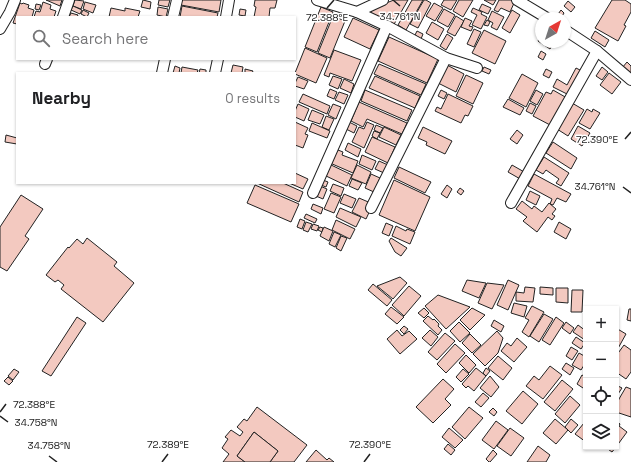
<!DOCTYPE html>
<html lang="en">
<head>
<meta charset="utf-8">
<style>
	:root { --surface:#fff; --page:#f2f2f2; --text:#202124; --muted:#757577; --line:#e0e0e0 }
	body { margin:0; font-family:"Space Grotesk",sans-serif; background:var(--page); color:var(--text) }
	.controls { position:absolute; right:12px; bottom:12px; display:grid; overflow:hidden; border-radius:0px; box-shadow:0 1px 3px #0004 }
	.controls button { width:36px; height:36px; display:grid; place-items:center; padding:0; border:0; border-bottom:1px solid var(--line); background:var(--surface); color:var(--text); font:20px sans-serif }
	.compass { position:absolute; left:535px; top:12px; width:36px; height:36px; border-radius:50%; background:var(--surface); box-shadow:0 1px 3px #0004; rotate:39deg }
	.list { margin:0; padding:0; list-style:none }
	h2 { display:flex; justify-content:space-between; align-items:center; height:52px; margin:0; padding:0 16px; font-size:17px }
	h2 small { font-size:13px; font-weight:400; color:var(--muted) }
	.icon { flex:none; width:22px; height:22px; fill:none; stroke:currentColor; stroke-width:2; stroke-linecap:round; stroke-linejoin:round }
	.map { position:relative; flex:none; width:631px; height:462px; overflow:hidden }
	.search { position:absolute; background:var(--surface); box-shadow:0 1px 3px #0004; left:16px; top:16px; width:280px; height:44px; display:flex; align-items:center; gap:10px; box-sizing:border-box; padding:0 14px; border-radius:0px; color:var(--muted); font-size:15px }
	.panel { position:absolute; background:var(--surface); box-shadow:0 1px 3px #0004; left:16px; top:72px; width:280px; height:112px; border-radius:0px }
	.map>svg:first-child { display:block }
	.building { fill:#f3c9c0; stroke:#222 }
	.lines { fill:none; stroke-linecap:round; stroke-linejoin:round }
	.street-casing { stroke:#222; stroke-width:12 }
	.street { stroke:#fff; stroke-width:10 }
	.ticks { fill:none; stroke:#222; stroke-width:1.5 }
	.ticks-label { font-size:10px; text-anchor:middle; fill:#222; stroke:#fff; stroke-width:3; stroke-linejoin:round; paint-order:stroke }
</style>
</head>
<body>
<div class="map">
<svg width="631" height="462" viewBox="0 0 631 462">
	<rect width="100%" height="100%" fill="#fff"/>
	<g class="building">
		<path d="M 46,0 L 62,0 L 60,6 Z"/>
		<path d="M 75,0 L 84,1 L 81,9 L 73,6 Z"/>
		<path d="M 143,0 L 151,2 L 150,9 L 141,7 Z"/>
		<path d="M 159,0 L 170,0 L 168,7 L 158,5 Z"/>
		<path d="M 182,0 L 221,0 L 219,12 L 181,5 Z"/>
		<path d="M 255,0 L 277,0 L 275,8 L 270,8 L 269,17 L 254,17 L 256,7 L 254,6 Z"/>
		<path d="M 394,0 L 408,0 L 393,26 L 370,13 L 373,8 Z"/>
		<path d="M 412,0 L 423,0 L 406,30 L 398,25 Z"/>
		<path d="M 424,0 L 426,0 L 431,3 L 418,28 L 410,24 Z"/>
		<path d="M 444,0 L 457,0 L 451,10 L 441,5 Z"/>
		<path d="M 459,0 L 473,0 L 463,17 L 453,11 Z"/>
		<path d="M 484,0 L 496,0 L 493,5 Z"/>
		<path d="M 499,0 L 513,0 L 515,1 L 510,12 L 501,8 L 498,12 L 494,10 Z"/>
		<path d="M 612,0 L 625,0 L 631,4 L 631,12 L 624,25 L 626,26 L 618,41 L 595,28 Z"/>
		<path d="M 568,1 L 575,7 L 571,12 L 564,6 Z"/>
		<path d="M 43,2 L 51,5 L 50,9 L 56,11 L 54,17 L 34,17 L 36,11 L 40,12 Z"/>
		<path d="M 85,2 L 96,5 L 93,13 L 83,9 Z"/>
		<path d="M 20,3 L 22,4 L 23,3 L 29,5 L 28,8 L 34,10 L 32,17 L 17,17 L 17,24 L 13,23 Z"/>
		<path d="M 434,3 L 443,8 L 435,21 L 426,16 Z"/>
		<path d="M 36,4 L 41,5 L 39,10 L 35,9 Z"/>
		<path d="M 482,4 L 491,8 L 488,14 L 479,10 Z"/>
		<path d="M 73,6 L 82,10 L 80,14 L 71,10 Z"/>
		<path d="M 182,6 L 218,13 L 217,17 L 180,17 Z"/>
		<path d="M 158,7 L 168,9 L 166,17 L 157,15 Z"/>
		<path d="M 321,7 L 333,12 L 317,52 L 305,47 Z"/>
		<path d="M 111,8 L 125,11 L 125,8 L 140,11 L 138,17 L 109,17 Z"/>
		<path d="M 473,8 L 482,12 L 481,14 L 487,17 L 481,29 L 472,25 L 477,15 L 471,12 Z"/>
		<path d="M 240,9 L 246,10 L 245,16 L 239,15 Z"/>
		<path d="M 444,9 L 455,15 L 448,27 L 437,21 Z"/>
		<path d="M 83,10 L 89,13 L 87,17 L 81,14 Z"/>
		<path d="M 512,10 L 520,15 L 510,33 L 502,28 Z"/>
		<path d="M 561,10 L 564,13 L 561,18 L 557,18 L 556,17 Z"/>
		<path d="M 492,11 L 504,17 L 497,30 L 491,27 L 493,23 L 488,20 Z"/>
		<path d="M 71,13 L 78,15 L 77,17 L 69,17 Z"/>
		<path d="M 333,16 L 345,21 L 330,58 L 318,53 Z"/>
		<path d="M 456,16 L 464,21 L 455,36 L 447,32 Z"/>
		<path d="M 353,18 L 379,30 L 370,49 L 344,37 Z"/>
		<path d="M 465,18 L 472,21 L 469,26 L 473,27 L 471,31 L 461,27 Z"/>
		<path d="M 487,20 L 490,22 L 488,26 L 484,25 Z"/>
		<path d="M 432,22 L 444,29 L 438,40 L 426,33 Z"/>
		<path d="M 474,29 L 481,32 L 474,47 L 467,44 Z"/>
		<path d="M 484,30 L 506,41 L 495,64 L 472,53 Z"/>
		<path d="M 417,31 L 423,34 L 421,39 L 415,35 Z"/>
		<path d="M 595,31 L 609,40 L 605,47 L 591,38 Z"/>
		<path d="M 447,34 L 453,38 L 446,50 L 440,46 Z"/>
		<path d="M 541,36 L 541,42 L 554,42 L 550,49 L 538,41 Z"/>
		<path d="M 389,37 L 438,59 L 427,83 L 378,61 Z"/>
		<path d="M 305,48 L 327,58 L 316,83 L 295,74 L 295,73 Z"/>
		<path d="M 334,50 L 361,60 L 352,81 L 330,73 L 329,77 L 324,75 Z"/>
		<path d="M 541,51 L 546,54 L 543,60 L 538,57 Z"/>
		<path d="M 627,62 L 631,66 L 631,74 L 622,68 Z"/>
		<path d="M 379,64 L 426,84 L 421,95 L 374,74 Z"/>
		<path d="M 233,65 L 243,67 L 242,73 L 231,73 Z"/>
		<path d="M 447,65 L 464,74 L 456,92 L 438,83 Z"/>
		<path d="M 175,66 L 180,68 L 179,73 L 173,73 Z"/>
		<path d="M 182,67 L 198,70 L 197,73 L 181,73 Z"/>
		<path d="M 484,67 L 491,70 L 489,74 L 482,71 Z"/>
		<path d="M 602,67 L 608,72 L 602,80 L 596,76 Z"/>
		<path d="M 576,68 L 582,71 L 569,95 L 553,87 L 557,79 L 567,85 Z"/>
		<path d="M 200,69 L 206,70 L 206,73 L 199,73 Z"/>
		<path d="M 245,69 L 253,71 L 252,73 L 245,73 Z"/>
		<path d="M 546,69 L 552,72 L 549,78 L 543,75 Z"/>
		<path d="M 609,73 L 621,82 L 612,94 L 600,85 Z"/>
		<path d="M 522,74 L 538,83 L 526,107 L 509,98 Z"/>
		<path d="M 466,75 L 483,83 L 473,104 L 456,96 Z"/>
		<path d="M 333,76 L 342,79 L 338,89 L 329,85 Z"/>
		<path d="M 375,76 L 420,96 L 415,108 L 369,88 Z"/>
		<path d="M 298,77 L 308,81 L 304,89 L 295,86 L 295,83 Z"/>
		<path d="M 344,79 L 354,84 L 351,93 L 340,88 Z"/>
		<path d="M 330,89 L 337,92 L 334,99 L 327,96 Z"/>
		<path d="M 365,90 L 412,110 L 407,121 L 361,101 Z"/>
		<path d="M 441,90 L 447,93 L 444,99 L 438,96 Z"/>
		<path d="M 536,90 L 543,94 L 537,105 L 530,101 Z"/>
		<path d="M 553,90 L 567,98 L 552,126 L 533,116 L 546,92 L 551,94 Z"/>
		<path d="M 339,92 L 348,95 L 344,104 L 335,100 Z"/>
		<path d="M 303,94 L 330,106 L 327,114 L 299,102 Z"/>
		<path d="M 448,94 L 473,106 L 468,116 L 465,115 L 461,123 L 435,111 L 437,107 L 441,109 Z"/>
		<path d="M 508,99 L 524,108 L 520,115 L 503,107 Z"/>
		<path d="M 359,102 L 407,123 L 402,134 L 367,119 L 363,127 L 351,121 Z"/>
		<path d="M 530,103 L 536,106 L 532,114 L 526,111 Z"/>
		<path d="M 572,103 L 584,110 L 568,136 L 557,129 Z"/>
		<path d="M 298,104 L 309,109 L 304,121 L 295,117 L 295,111 Z"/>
		<path d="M 333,104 L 341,107 L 336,119 L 328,115 Z"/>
		<path d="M 587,109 L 592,112 L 593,109 L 600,113 L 590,129 L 579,123 Z"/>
		<path d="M 312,110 L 324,115 L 320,124 L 308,120 Z"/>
		<path d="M 326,116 L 334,119 L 329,130 L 322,127 Z"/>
		<path d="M 295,122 L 308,128 L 305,134 L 308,135 L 303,148 L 295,145 Z"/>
		<path d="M 349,122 L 357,126 L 354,133 L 346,129 Z"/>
		<path d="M 367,122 L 374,125 L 364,148 L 352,142 L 359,127 L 364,129 Z"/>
		<path d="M 312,123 L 330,131 L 327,138 L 309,131 Z"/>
		<path d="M 376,125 L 383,128 L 380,133 L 374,130 Z"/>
		<path d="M 578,126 L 590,133 L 582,146 L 571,139 Z"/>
		<path d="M 384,127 L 401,135 L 396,145 L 379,137 Z"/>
		<path d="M 423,127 L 452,141 L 445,154 L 426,145 L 427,142 L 418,138 Z"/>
		<path d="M 517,130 L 523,135 L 517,144 L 510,139 Z"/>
		<path d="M 374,131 L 380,133 L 377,139 L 372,136 Z"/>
		<path d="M 6,135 L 17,138 L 17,144 L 5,142 Z"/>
		<path d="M 372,137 L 395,147 L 388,163 L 365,152 Z"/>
		<path d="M 553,142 L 577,158 L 571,169 L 546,153 Z"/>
		<path d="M 348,143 L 361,149 L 358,157 L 345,150 Z"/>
		<path d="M 338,150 L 343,152 L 342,155 L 358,161 L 353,173 L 330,163 Z"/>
		<path d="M 362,155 L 376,161 L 372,170 L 359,164 Z"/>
		<path d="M 544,157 L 569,173 L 561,186 L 556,183 L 559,179 L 546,170 L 543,174 L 536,170 Z"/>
		<path d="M 379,161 L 388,165 L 384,173 L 375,169 Z"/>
		<path d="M 329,164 L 352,175 L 347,186 L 324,175 Z"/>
		<path d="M 357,165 L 371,172 L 366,184 L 351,178 Z"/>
		<path d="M 512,165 L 526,173 L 522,180 L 508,172 Z"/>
		<path d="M 399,167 L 431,182 L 425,193 L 394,178 Z"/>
		<path d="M 295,173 L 308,179 L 303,189 L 289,183 L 295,183 Z"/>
		<path d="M 371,174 L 380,178 L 374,192 L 365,188 Z"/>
		<path d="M 534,174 L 571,194 L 566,202 L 557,198 L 553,205 L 550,204 L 552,199 L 528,186 Z"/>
		<path d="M 352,179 L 362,183 L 358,190 L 349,186 Z"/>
		<path d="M 323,180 L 328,182 L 326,187 L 321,185 Z"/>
		<path d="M 394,180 L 430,197 L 415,231 L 379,215 Z"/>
		<path d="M 257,183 L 283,183 L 303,192 L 299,202 Z"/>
		<path d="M 333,184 L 344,188 L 341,196 L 330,191 Z"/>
		<path d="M 255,185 L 299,204 L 291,222 L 247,203 Z"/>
		<path d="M 447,185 L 452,189 L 447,198 L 441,194 Z"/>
		<path d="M 320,186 L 327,189 L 323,199 L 316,196 Z"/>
		<path d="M 460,188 L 464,191 L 461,195 L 457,192 Z"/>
		<path d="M 530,191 L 540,196 L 536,205 L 526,200 Z"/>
		<path d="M 331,193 L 341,197 L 334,213 L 324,209 Z"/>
		<path d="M 344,194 L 356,199 L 352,208 L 340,203 Z"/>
		<path d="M 21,195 L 43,209 L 25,236 L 29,239 L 7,271 L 0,267 L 0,227 Z"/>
		<path d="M 359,198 L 373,204 L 366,219 L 352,212 Z"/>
		<path d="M 522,201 L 532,209 L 534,206 L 542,212 L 549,203 L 556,209 L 552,214 L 555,216 L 552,220 L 548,217 L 537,232 L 523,221 L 527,217 L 516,209 Z"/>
		<path d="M 313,204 L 323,208 L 321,214 L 311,209 Z"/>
		<path d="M 340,208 L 361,217 L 356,227 L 336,217 Z"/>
		<path d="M 306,214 L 317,219 L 315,223 L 304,218 Z"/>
		<path d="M 300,219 L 305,221 L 302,229 L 297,227 Z"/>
		<path d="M 336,220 L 355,229 L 350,239 L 332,230 Z"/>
		<path d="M 306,222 L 312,224 L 308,232 L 303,230 Z"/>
		<path d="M 559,222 L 571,229 L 566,239 L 554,232 Z"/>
		<path d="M 386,223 L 393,226 L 389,236 L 382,233 Z"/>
		<path d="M 313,224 L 319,226 L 317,231 L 311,229 Z"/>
		<path d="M 396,226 L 406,231 L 407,229 L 415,232 L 410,244 L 392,236 Z"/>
		<path d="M 320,227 L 323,228 L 322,232 L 318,230 Z"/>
		<path d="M 324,227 L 333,231 L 329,241 L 320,236 Z"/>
		<path d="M 334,232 L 341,235 L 335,247 L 329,244 Z"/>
		<path d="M 341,236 L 347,238 L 341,251 L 336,248 Z"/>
		<path d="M 87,238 L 117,262 L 114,266 L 134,283 L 103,322 L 61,289 L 64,285 L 58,280 L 55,282 L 46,275 L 68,247 L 69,248 L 77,239 L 83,244 Z"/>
		<path d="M 391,238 L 407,248 L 401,256 L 395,252 L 389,241 Z"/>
		<path d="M 400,277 L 407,283 L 393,299 L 377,286 Z"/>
		<path d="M 467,280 L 486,283 L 479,298 L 462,291 Z"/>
		<path d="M 508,280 L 519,285 L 508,310 L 497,305 Z"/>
		<path d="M 487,283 L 504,285 L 492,309 L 478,303 Z"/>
		<path d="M 373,284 L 392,300 L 387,306 L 368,290 Z"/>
		<path d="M 409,286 L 421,296 L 404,316 L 392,305 Z"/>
		<path d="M 525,287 L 535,288 L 533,302 L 516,301 L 516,292 L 524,293 Z"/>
		<path d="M 540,287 L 553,288 L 553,295 L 540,294 Z"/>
		<path d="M 556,288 L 568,288 L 568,303 L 556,302 Z"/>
		<path d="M 572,290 L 583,290 L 582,312 L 571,312 Z"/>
		<path d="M 438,295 L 470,307 L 446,329 L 425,306 Z"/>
		<path d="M 514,303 L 527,306 L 524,317 L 511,313 Z"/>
		<path d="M 532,306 L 544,312 L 529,337 L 522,332 L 529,320 L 525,318 Z"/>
		<path d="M 391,307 L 404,317 L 397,324 L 385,314 Z"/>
		<path d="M 424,308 L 429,313 L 424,318 L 418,313 Z"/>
		<path d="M 472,308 L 485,315 L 470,330 L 460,320 Z"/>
		<path d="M 629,309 L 631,309 L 631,321 L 627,320 Z"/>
		<path d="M 544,314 L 553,319 L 539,342 L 530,336 Z"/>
		<path d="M 428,316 L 433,320 L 434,319 L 439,324 L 438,326 L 442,330 L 438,335 L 423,321 Z"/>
		<path d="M 77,317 L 86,323 L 51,376 L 42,371 Z"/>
		<path d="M 556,317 L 564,323 L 550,345 L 542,340 Z"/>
		<path d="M 494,320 L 504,326 L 501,332 L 491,326 Z"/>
		<path d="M 459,322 L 470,333 L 460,342 L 450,331 Z"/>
		<path d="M 566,322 L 574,328 L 570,334 L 562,328 Z"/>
		<path d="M 578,325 L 586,331 L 586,339 L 585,340 L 573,332 Z"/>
		<path d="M 404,326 L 408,329 L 404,334 L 400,330 Z"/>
		<path d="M 616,328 L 626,334 L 616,352 Z"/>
		<path d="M 397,330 L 402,336 L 409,331 L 417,339 L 400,354 L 387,339 Z"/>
		<path d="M 430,330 L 438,337 L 431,346 L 422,338 Z"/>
		<path d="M 497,331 L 503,338 L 498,353 L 485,366 L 473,354 Z"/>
		<path d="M 445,333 L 455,341 L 437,360 L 428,352 Z"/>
		<path d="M 470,334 L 481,345 L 472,353 L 462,343 Z"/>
		<path d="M 576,337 L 585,343 L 581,349 L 572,343 Z"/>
		<path d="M 517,338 L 527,347 L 514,362 L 501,351 L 507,343 L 511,346 Z"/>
		<path d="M 455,344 L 465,353 L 446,373 L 437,364 Z"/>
		<path d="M 624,345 L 631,350 L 631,372 L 626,379 L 616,372 L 616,356 Z"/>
		<path d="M 571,347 L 578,351 L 572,360 L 566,356 Z"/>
		<path d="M 579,353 L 586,357 L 586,362 L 581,370 L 572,365 Z"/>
		<path d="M 466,355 L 476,365 L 469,373 L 459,363 Z"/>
		<path d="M 498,356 L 512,368 L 503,380 L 488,368 Z"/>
		<path d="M 566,363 L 574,368 L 570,375 L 562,369 Z"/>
		<path d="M 550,366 L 562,375 L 543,399 L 526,386 L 534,376 L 539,380 Z"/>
		<path d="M 476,368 L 486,376 L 474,391 L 468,386 L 466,388 L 462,384 Z"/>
		<path d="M 486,368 L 490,371 L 486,376 L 483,373 Z"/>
		<path d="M 14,369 L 19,372 L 13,380 L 8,376 Z"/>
		<path d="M 463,369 L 469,374 L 461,382 L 456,377 Z"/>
		<path d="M 582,375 L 586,377 L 586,390 L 577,384 Z"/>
		<path d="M 490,376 L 499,387 L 491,397 L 480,388 Z"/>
		<path d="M 8,377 L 13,381 L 9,385 L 4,381 Z"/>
		<path d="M 443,379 L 454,389 L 445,399 L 451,405 L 433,423 L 416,407 Z"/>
		<path d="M 562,380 L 573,389 L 555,411 L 544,402 Z"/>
		<path d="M 616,385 L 622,388 L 616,397 Z"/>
		<path d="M 626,387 L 631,389 L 631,417 L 616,412 L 616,407 L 619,399 Z"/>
		<path d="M 523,391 L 538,404 L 522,424 L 506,411 Z"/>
		<path d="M 483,393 L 489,398 L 481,407 L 475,402 Z"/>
		<path d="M 570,396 L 580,405 L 565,423 L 555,414 Z"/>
		<path d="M 257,407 L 307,445 L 294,462 L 270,462 L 278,451 L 254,432 L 237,456 L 245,462 L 223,462 L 229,454 L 222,448 L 228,439 L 225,437 L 231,430 L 240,436 L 243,432 L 237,427 L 244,419 L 247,421 Z"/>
		<path d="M 469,407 L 483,418 L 465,439 L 452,427 Z"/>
		<path d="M 493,408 L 497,412 L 494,416 L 489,412 Z"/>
		<path d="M 555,419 L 568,430 L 556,444 L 543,433 Z"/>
		<path d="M 571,419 L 578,425 L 571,433 L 565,427 Z"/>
		<path d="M 496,421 L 508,430 L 494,449 L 482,440 Z"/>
		<path d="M 616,421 L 620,424 L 619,426 L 627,432 L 616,447 Z"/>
		<path d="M 584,423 L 586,424 L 586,442 L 575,434 Z"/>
		<path d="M 449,428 L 463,440 L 455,448 L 442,437 Z"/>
		<path d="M 510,428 L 524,438 L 511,456 L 497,446 Z"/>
		<path d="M 254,432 L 278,451 L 270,462 L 245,462 L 237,456 Z"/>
		<path d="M 448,444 L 455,450 L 451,455 L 444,449 Z"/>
		<path d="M 538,446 L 550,455 L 546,462 L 527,462 Z"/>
		<path d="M 605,447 L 616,447 L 612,452 Z"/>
		<path d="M 316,450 L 327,460 L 329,458 L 334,462 L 306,462 Z"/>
		<path d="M 493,450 L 497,454 L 490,462 L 489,462 L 486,459 Z"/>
	</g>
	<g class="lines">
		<defs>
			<g id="street">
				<path d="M 317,0 L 357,12 L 383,0"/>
				<path d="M 517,0 L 547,18"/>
				<path d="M 357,12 L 387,26 L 446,58 L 477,68"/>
				<path d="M 63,17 L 69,0"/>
				<path d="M 173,17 L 177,0"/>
				<path d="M 226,17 L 229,0"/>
				<path d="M 0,29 L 10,12 L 15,0"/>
				<path d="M 565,30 L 597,51 L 631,80"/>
				<path d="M 45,64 L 47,59"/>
				<path d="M 162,73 L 165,59"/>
				<path d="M 215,73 L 218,59"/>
				<path d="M 313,193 L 387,26"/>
				<path d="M 511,203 L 597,51"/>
				<path d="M 371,208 L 446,58"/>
			</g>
		</defs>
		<use href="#street" class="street-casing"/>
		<use href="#street" class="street"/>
	</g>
	<path class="ticks" d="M 393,0 L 400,6M 327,8 L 334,0M 625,139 L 631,132M 623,187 L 631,193M 0,412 L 6,404M 0,416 L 8,422M 49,456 L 57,462M 162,462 L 168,454M 364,462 L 370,454"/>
	<g class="ticks-label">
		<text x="400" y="20">34.761°N</text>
		<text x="327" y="21">72.388°E</text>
		<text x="597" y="143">72.390°E</text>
		<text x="595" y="190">34.761°N</text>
		<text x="34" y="408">72.388°E</text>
		<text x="36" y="426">34.758°N</text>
		<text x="168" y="448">72.389°E</text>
		<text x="370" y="448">72.390°E</text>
		<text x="49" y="449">34.758°N</text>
	</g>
</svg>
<div class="controls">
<button>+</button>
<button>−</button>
<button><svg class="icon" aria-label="locate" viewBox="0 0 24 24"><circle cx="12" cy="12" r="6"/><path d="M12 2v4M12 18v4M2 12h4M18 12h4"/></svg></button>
<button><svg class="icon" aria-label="layers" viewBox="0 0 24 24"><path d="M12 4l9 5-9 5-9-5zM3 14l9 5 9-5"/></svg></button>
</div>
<svg class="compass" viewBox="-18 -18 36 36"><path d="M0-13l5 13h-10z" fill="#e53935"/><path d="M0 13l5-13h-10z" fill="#757577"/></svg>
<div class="search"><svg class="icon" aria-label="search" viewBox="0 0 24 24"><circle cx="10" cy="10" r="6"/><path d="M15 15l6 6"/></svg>Search here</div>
<section class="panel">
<h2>Nearby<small>0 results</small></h2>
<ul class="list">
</ul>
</section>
</div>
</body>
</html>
